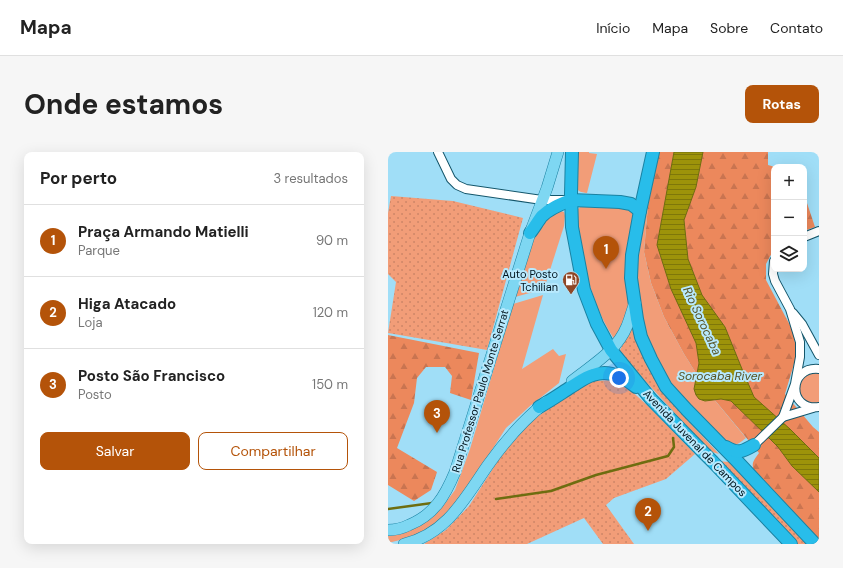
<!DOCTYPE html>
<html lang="pt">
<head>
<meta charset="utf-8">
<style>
	:root { --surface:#fff; --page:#f6f6f6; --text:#222; --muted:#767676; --line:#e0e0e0; --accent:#b45309 }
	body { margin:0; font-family:"DM Sans",sans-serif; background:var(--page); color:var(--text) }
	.controls { position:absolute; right:12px; top:12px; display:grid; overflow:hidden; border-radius:8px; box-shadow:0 4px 16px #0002 }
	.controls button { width:36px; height:36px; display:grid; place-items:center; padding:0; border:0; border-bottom:1px solid var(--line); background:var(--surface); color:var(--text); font:20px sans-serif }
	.you { position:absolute; left:231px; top:226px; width:14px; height:14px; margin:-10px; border:3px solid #fff; border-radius:50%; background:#1a73e8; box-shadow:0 0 0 6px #1a73e833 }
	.badge { display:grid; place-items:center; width:26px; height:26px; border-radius:50%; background:var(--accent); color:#fff; font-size:13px; font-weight:700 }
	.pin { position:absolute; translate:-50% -33px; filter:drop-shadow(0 1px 2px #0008) }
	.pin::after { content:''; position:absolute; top:21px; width:14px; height:12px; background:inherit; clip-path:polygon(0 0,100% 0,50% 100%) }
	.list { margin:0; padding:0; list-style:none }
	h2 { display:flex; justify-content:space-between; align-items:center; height:52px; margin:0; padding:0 16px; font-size:17px }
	h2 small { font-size:13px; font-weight:400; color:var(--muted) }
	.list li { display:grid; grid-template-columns:26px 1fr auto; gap:12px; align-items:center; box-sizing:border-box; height:72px; padding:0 16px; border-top:1px solid var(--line) }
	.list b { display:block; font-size:15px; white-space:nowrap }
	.list p { margin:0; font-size:13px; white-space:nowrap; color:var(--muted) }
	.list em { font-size:13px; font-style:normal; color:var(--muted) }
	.actions { display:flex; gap:8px; padding:12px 16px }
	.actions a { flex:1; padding:9px 0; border:1px solid var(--accent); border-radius:8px; text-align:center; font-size:14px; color:var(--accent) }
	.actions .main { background:var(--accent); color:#fff }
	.icon { flex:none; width:22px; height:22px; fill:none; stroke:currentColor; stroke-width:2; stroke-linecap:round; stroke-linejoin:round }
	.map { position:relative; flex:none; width:431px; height:392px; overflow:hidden; border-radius:8px }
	header { display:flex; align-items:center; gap:24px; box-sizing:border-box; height:56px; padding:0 20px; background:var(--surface); border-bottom:1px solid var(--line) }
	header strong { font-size:19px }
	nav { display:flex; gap:22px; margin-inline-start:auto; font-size:14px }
	.intro { display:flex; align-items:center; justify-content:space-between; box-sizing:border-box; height:96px; padding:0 24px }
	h1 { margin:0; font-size:28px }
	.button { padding:10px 18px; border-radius:8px; background:var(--accent); color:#fff; font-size:14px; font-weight:700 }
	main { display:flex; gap:24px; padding:0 24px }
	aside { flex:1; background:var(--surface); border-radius:8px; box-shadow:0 4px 16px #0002 }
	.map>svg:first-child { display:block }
	.grass { fill:url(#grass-dots) }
	.forest { fill:url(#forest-firs) }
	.park { fill:#f29d78 }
	.water { fill:url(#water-rules); stroke:#6e6d10 }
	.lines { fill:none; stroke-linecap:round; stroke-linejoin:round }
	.stream { stroke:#6e6d10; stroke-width:2.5 }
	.minor-casing { stroke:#14566b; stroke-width:10 }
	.major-casing { stroke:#1a82a2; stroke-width:12 }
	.highway-casing { stroke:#1a82a2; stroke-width:14 }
	.minor { stroke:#fff; stroke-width:8 }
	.major { stroke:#7ed7f2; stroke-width:11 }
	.highway { stroke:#28bdea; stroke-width:12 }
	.labels { text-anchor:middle; stroke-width:4; stroke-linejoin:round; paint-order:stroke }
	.poi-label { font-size:11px; fill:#00141d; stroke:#b8e9fd; text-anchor:end }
	.street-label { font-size:11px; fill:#00141d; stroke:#b8e9fd }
	.water-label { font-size:12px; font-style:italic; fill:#585426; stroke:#b8e9fd }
</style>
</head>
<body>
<header>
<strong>Mapa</strong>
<nav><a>Início</a><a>Mapa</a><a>Sobre</a><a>Contato</a></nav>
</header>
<div class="intro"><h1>Onde estamos</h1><a class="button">Rotas</a></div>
<main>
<aside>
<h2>Por perto<small>3 resultados</small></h2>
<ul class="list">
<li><span class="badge">1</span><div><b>Praça Armando Matielli</b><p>Parque</p></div><em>90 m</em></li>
<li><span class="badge">2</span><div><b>Higa Atacado</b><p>Loja</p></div><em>120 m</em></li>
<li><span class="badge">3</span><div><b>Posto São Francisco</b><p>Posto</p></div><em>150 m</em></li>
</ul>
<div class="actions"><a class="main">Salvar</a><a>Compartilhar</a></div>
</aside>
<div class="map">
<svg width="431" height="392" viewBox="0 0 431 392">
	<defs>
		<pattern id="grass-dots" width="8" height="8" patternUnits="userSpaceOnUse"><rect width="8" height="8" fill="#f29d78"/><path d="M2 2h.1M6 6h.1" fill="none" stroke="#ce8667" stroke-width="1.8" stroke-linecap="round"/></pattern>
		<pattern id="forest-firs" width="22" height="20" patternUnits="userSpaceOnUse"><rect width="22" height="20" fill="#ec885c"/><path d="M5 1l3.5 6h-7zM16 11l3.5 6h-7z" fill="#c97450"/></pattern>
		<pattern id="water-rules" width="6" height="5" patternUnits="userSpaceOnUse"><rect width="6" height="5" fill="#9d930a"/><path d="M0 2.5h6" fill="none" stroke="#7e770a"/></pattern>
	</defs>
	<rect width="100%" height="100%" fill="#a0def7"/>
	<g class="grass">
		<path d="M 3,44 L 65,49 L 135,66 L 99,198 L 0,181 L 8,130 L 0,122 L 0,61 Z"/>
		<path d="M 244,175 L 247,176 L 258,210 L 268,229 L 279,246 L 331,302 L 324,300 L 318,295 L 249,220 L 235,207 L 232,202 L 232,198 Z"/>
		<path d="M 225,228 L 238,234 L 260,254 L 307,302 L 278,327 L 226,346 L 218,353 L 246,392 L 215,392 L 196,366 L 139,392 L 36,392 L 58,378 L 81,354 L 120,293 L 145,268 L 194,233 L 205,229 Z"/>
		<path d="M 329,309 L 341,310 L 368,338 L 419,392 L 407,392 Z"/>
	</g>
	<g class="forest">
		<path d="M 271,0 L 380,0 L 380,13 L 387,15 L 386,15 L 386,97 L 378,112 L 378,128 L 405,179 L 408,197 L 408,205 L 397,242 L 425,275 L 431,280 L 431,388 L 368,321 C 362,313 365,309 371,301 L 320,240 L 296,202 L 276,165 L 263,131 L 256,100 L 260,53 Z"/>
		<path d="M 416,42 L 427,75 L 416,79 Z"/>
		<path d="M 0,183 L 91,201 L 83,248 L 62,241 L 64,224 L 57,215 L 38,215 L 29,226 L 26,251 L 9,296 L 49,320 L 43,338 L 26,349 L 0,333 Z"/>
	</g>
	<g class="park">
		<path d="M 190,0 L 201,0 L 201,1 L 209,2 L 199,41 C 193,40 190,40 187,34 Z"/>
		<path d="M 260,53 L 256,100 L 263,131 L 276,165 L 296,202 L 320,240 L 358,286 C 350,292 347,296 338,289 L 297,248 L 281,228 L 257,184 L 250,133 L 250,112 L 253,86 Z"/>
		<path d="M 219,54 L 242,57 L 245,63 L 245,71 L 239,92 L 238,111 L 241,151 L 236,170 L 226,187 C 202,150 193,105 189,61 L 190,57 L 192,55 Z"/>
		<path d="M 173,59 L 176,60 L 177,64 L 176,74 L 156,137 L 127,145 L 146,85 L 151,75 L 165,62 Z"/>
		<path d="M 155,143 L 134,217 L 165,197 L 171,204 L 178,202 L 171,231 L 142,254 L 118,276 L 89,321 L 66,353 L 51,369 L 36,380 L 20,386 L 0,391 L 0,384 L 16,380 L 31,374 L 45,365 L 56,353 L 67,338 L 82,297 L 125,152 Z"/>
		<path d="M 429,221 L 431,221 L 431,252 C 425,251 420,252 416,248 C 409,241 410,226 420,222 C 422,221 427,221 429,221 Z"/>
	</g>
	<path class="water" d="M 286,0 L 315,0 L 308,35 L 296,68 L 300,107 L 314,143 L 337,175 L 354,217 L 366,245 L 402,277 L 431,306 L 431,340 L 404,314 L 390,295 L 379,284 L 343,249 L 333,247 L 317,249 L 311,247 L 308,243 L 306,237 L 311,211 L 308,191 L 283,137 L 269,93 Z"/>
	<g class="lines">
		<g class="stream">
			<path d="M 108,347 L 163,339 L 208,323 L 280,304 L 286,295 L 285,286"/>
			<path d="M 0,357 L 44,351"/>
		</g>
		<defs>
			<g id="minor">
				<path d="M 50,0 L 63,27 L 69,33 L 78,37 L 154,48 L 176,48"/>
				<path d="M 416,85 L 431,79"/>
				<path d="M 405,161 L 414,172 L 431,203"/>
				<path d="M 431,217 C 400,214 399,259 431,255"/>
				<path d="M 395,265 L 425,256"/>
				<path d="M 363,296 L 395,265 L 407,232 L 412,205 L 412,190 L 402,157 L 387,129 L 385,122 L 386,109"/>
			</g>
			<g id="major">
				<path d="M 184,229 C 204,213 229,199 239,174 C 242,167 244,158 247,151"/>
				<path d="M 0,378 C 7,378 15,376 21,373 C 46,363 57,344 67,320 L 142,81 L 159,36 L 170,0"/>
				<path d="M 16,392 C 59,382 77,346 100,313 C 117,289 135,268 158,250"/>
			</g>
			<g id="highway">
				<path d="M 184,0 L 183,42 L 184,75 L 196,138 L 209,172 L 223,198 L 263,247 L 315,300 L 325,310 L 403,392"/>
				<path d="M 265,0 L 252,59 L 244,103 L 243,126 L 249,167 L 253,185 L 263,207 L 278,235 L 299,258 L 349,309 L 427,392"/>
				<path d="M 142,81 C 146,76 150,69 154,64 C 162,56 173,52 183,48 L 232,50 L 243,52 L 252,59"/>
				<path d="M 151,255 C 162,249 172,242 183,235 C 190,231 197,225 205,223 C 221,217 236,225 248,235"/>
				<path d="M 338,295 C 350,302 354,300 366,293"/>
			</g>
		</defs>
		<use href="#minor" class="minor-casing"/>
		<use href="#major" class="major-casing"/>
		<use href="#highway" class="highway-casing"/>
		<use href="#minor" class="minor"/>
		<use href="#major" class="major"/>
		<use href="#highway" class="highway"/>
	</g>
	<defs>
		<symbol id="fuel-pin" viewBox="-11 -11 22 30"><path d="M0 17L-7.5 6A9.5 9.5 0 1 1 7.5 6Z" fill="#8f4726" stroke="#b8e9fd"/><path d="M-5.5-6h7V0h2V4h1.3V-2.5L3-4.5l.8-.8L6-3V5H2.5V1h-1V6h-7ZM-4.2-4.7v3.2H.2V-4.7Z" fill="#fff"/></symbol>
	</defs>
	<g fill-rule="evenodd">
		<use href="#fuel-pin" x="173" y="118" width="20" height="27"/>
	</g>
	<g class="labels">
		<g class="poi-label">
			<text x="170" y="126">Auto Posto<tspan x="170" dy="13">Tchilian</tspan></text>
		</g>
		<g class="street-label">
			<text transform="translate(92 239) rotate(-73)" y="4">Rua Professor Paulo Monte Serrat</text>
			<text transform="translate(307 291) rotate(46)" y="4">Avenida Juvenal de Campos</text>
		</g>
		<g class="water-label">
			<text transform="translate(314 169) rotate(65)" y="4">Rio Sorocaba</text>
			<text x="332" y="228">Sorocaba River</text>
		</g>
	</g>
</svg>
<div class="controls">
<button>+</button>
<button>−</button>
<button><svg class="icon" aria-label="layers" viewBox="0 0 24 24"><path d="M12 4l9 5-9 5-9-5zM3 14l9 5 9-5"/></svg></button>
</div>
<div class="you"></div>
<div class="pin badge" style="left:218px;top:117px">1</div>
<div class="pin badge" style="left:260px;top:379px">2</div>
<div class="pin badge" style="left:49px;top:281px">3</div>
</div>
</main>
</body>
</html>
